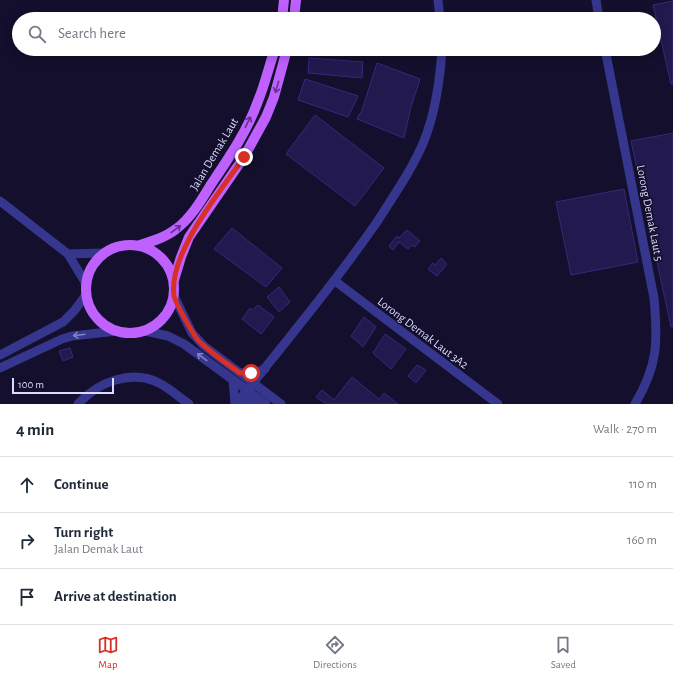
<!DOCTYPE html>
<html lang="en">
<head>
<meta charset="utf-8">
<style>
	:root { --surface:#fff; --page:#f2f2f3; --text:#1f2937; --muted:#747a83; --line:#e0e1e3; --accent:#d93025 }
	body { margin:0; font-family:"Alegreya Sans",sans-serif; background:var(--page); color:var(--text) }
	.scale { position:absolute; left:12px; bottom:10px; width:102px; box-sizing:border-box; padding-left:4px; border:2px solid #dcdaff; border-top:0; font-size:11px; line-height:14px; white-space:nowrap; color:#dcdaff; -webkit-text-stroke:3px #130f2c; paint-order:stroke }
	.stop { position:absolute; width:12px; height:12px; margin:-9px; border:3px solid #d93025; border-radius:50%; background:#fff }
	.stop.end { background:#d93025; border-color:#fff; box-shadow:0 1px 4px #0008 }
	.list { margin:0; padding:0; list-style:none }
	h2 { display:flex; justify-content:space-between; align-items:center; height:52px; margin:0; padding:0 16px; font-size:17px }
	h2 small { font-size:13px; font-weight:400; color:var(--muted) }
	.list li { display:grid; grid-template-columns:26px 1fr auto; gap:12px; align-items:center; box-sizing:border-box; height:56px; padding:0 16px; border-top:1px solid var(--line) }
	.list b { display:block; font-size:15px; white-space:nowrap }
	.list p { margin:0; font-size:13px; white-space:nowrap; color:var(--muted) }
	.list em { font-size:13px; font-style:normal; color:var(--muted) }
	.icon { flex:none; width:22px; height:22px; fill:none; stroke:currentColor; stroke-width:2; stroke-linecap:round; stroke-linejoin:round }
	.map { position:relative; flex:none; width:673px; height:404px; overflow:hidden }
	.search { position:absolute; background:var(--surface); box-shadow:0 2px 10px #0003; left:12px; right:12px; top:12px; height:44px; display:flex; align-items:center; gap:10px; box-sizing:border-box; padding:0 14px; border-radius:22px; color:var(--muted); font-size:15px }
	.sheet { height:220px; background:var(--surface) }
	nav { display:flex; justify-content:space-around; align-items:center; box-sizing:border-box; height:56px; border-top:1px solid var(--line); background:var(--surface); font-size:11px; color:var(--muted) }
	nav a { display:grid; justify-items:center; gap:2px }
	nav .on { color:var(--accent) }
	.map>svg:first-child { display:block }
	.building { fill:#22194e; stroke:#36297c }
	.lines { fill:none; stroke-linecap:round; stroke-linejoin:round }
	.minor { stroke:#36368f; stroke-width:9 }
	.major { stroke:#be61ff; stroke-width:10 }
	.oneway { stroke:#60348b }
	.oneway2 { stroke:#8180c1 }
	.route { stroke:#d93025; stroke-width:5 }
	.labels { text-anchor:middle; stroke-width:3; stroke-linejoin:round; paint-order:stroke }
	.street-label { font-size:12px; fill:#dcdaff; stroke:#130f2c }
</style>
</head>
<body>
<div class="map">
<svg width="673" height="404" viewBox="0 0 673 404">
	<rect width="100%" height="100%" fill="#130f2c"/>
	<g class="building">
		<path d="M 673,1 L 673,84 L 671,84 L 653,5 Z"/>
		<path d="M 309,58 L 363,62 L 362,78 L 308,73 Z"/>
		<path d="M 377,63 L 420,79 L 411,107 L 404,138 L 357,119 L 360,113 L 361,113 Z"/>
		<path d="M 305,79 L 358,96 L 348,117 L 298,100 Z"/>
		<path d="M 315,115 L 384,168 L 355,206 L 286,154 Z"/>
		<path d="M 673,133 L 673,326 L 671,327 L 631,141 Z"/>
		<path d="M 624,189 L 638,262 L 571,275 L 556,202 Z"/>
		<path d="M 232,228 L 282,268 L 266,287 L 214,249 Z"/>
		<path d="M 407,230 L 420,241 L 415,247 L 412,245 L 408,249 L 399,242 L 393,250 L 389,246 L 397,236 L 399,238 Z"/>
		<path d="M 441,258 L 447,264 L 437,276 L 428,269 L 433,263 L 435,265 Z"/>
		<path d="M 279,287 L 290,302 L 279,312 L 267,297 Z"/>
		<path d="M 258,305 L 274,317 L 261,334 L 242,319 L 250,308 L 252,310 Z"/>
		<path d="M 364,317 L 376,327 L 363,347 L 351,336 Z"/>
		<path d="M 385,334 L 406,349 L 391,369 L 373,353 Z"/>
		<path d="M 70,348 L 73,357 L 63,361 L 59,351 Z"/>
		<path d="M 417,365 L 426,370 L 416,383 L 408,376 Z"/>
		<path d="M 352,377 L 379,399 L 384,393 L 398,404 L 326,404 L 316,397 L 322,390 L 334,400 Z"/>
	</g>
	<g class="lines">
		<g class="minor">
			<path d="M 438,0 L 440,19"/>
			<path d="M 596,0 L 599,19"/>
			<path d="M 605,49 L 654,298 C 658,342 658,365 635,404"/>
			<path d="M 0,201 L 68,254 L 85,282 L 86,290"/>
			<path d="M 68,254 L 103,253"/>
			<path d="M 335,281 L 498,404"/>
			<path d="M 174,296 L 192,333 L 204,346 L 281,404"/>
			<path d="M 145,331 L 168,336 L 184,344 L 266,404"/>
			<path d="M 0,355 L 63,322 L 74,311 L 86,295"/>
			<path d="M 0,368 L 62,339 L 72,336 L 117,331"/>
			<path d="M 240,373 L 257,372 L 265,369"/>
			<path d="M 233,380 L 235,404"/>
			<path d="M 78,404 C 98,382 131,369 159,383 C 169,388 179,397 189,404"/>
			<path d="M 236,404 C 284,344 333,285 377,222 C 394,195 412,170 424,141 C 436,111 440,80 442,49"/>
			<path d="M 239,404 L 247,401 L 261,401"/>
		</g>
		<g class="major">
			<path d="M 282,19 L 284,0"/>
			<path d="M 294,19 L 296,0"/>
			<circle cx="130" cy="289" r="44"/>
			<path d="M 140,245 C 153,241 166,237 176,229 C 190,219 201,201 210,186 C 228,159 247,132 258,101 C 265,84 269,66 275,49"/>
			<path d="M 174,280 L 181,257 L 189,237 L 244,157 L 266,117 L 274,97 L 287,49"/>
		</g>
	</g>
	<defs><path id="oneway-shaft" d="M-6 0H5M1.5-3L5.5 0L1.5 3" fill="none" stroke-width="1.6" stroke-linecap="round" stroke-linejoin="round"/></defs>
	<g class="oneway">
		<use href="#oneway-shaft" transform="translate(277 87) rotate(106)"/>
		<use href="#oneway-shaft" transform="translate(248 122) rotate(-64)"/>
		<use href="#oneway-shaft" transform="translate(176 229) rotate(-37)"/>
	</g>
	<g class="oneway2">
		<use href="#oneway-shaft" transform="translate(79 335) rotate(173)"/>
		<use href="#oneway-shaft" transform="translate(202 357) rotate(-143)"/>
	</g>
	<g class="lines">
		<path class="route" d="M 244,157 C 221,191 168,253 174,296 C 176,304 192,332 197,339 C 209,352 225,362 240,373 L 251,373"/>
	</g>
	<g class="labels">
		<g class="street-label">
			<text transform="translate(214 154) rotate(-59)" y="4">Jalan Demak Laut</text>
			<text transform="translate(650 213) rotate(79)" y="4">Lorong Demak Laut 5</text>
			<text transform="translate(423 333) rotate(37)" y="4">Lorong Demak Laut 3A2</text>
		</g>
	</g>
</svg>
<div class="scale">100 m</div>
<div class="stop" style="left:251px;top:373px"></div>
<div class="stop end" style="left:244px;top:157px"></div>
<div class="search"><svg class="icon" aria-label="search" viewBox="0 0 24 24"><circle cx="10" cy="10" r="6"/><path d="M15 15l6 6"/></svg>Search here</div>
</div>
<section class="sheet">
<h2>4 min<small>Walk · 270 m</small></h2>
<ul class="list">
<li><svg class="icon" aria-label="ahead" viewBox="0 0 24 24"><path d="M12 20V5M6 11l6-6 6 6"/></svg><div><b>Continue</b></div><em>110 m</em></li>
<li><svg class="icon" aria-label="right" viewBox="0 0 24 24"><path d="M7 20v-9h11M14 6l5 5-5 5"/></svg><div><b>Turn right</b><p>Jalan Demak Laut</p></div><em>160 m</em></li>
<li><svg class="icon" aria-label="arrive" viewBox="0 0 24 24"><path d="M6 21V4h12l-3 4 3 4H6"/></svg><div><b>Arrive at destination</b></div></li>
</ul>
</section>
<nav>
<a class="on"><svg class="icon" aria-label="map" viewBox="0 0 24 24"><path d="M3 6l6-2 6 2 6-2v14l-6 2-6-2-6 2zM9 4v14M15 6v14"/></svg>Map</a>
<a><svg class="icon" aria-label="directions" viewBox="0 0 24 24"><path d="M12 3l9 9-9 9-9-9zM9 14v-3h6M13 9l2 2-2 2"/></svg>Directions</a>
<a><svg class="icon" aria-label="saved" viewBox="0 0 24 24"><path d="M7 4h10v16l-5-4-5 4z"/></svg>Saved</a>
</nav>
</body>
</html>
